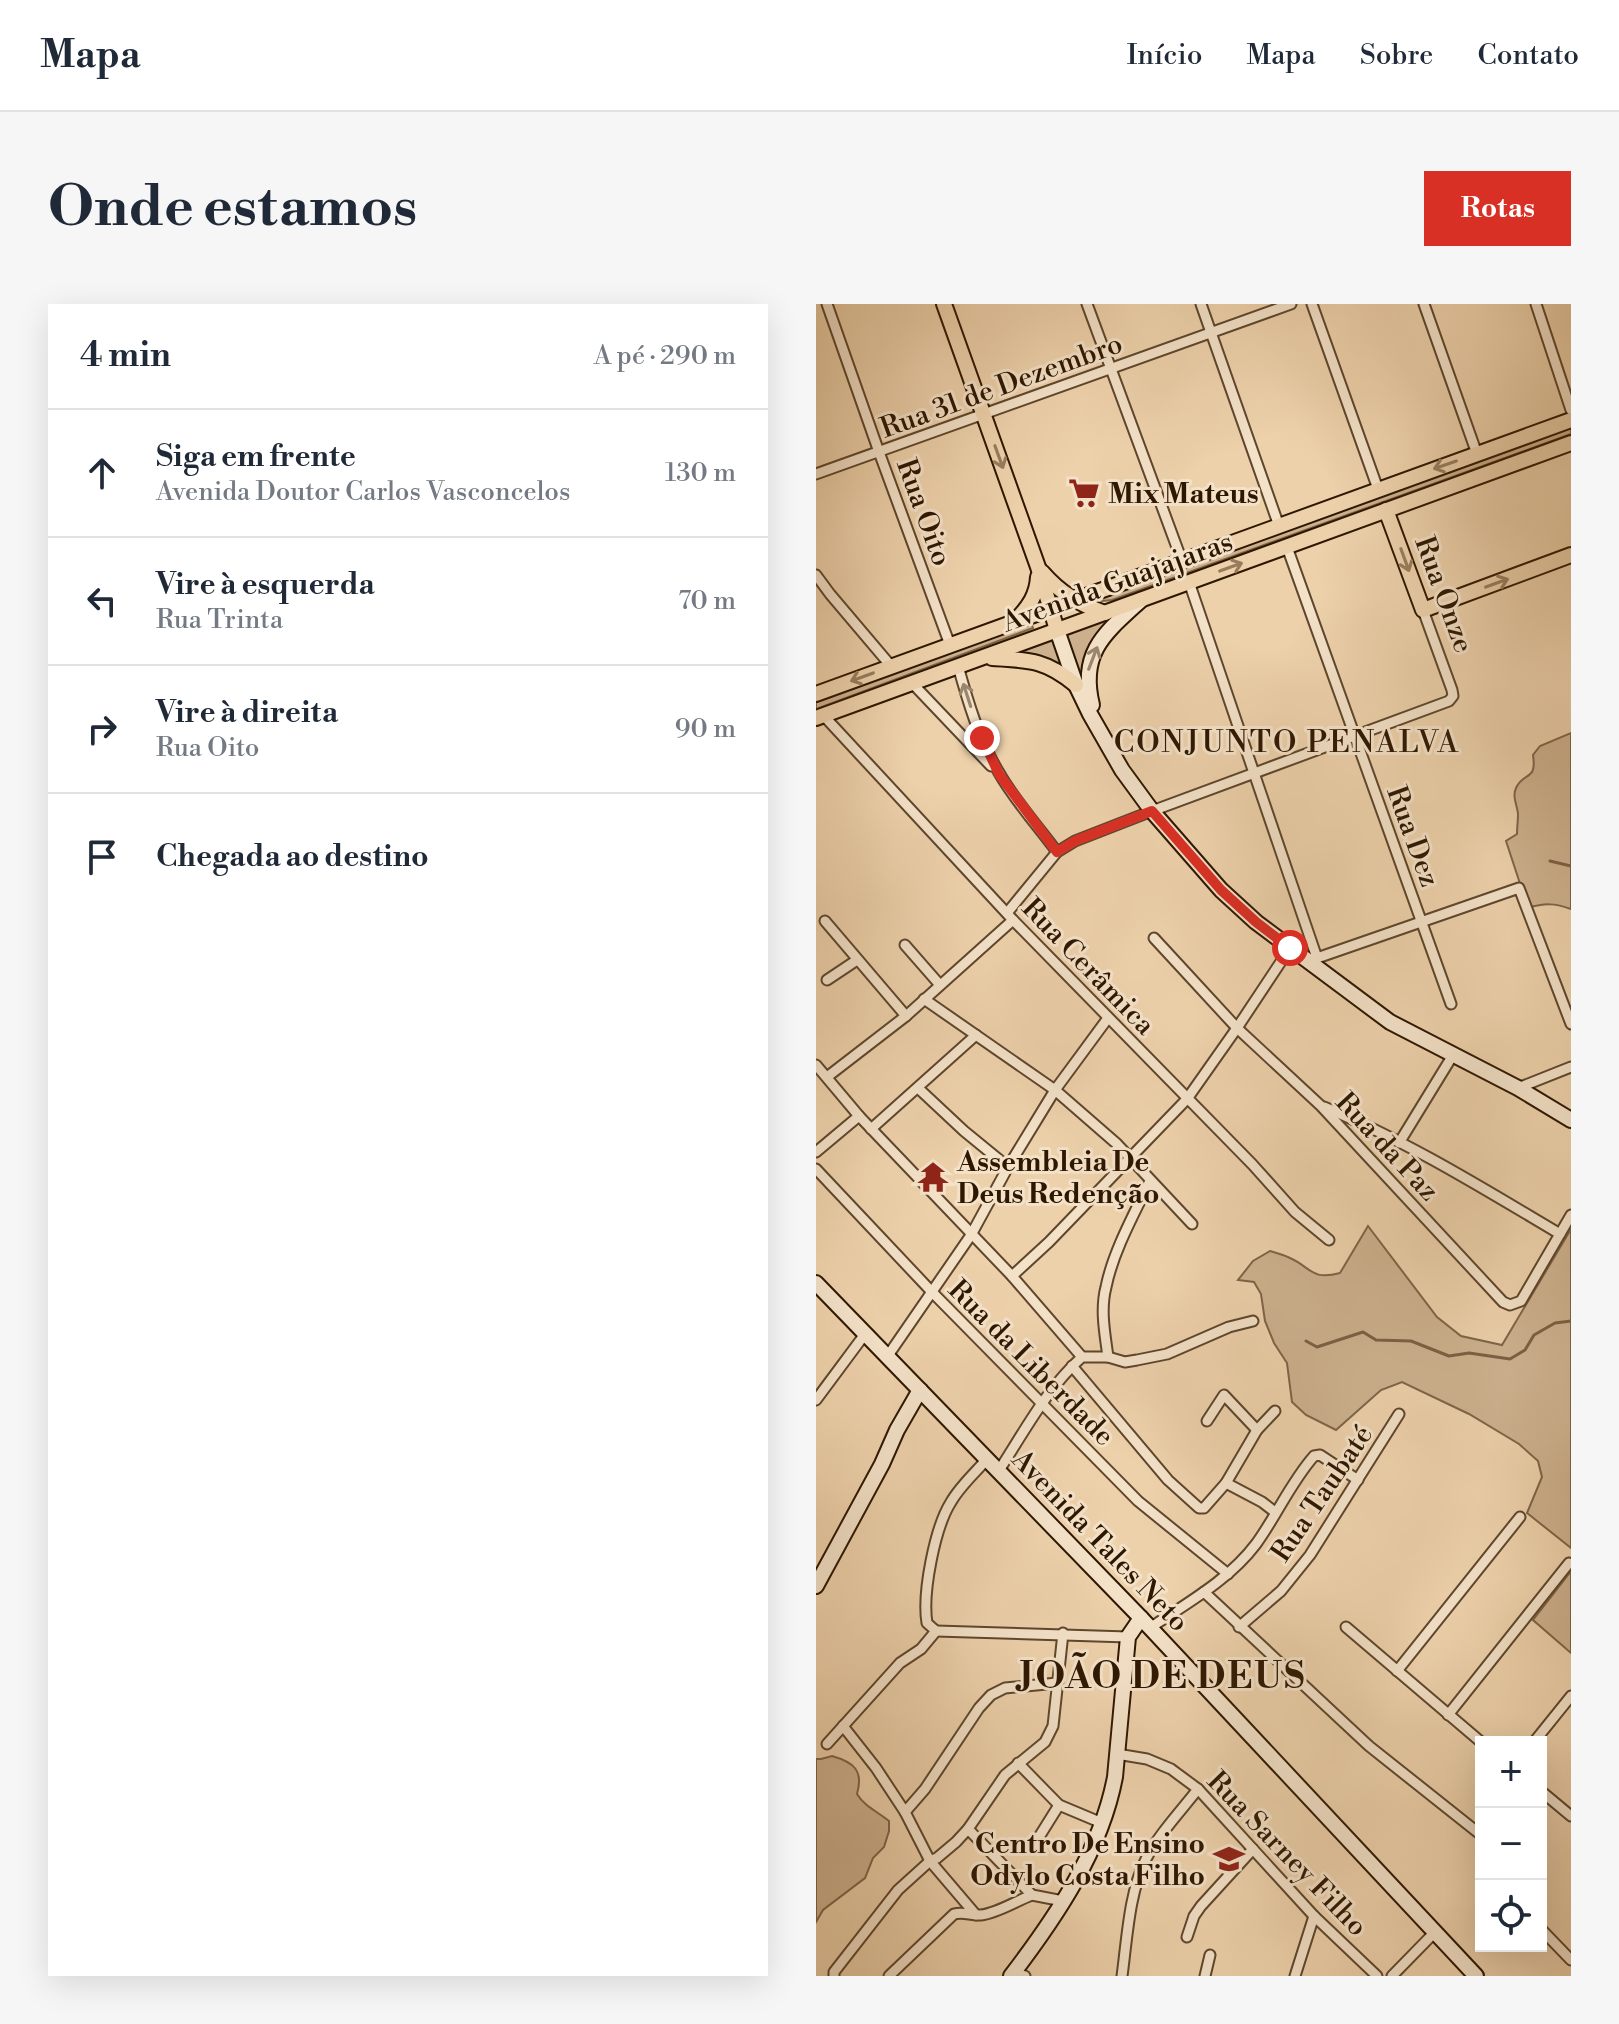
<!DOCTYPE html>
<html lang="pt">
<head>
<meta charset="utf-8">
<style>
	:root { --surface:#fff; --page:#f6f6f7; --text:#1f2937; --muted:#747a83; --line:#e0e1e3; --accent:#d93025 }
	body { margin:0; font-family:"Libre Bodoni",serif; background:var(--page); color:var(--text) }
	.controls { position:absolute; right:24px; bottom:24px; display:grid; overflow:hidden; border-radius:0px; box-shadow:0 8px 32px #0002 }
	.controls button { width:72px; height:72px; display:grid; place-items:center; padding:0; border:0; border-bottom:2px solid var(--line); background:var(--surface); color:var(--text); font:40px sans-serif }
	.stop { position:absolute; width:24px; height:24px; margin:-18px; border:6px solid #d93025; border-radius:50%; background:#fff }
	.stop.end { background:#d93025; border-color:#fff; box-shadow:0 2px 8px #0008 }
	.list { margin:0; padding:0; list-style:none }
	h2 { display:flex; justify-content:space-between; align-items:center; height:104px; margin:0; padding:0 32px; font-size:34px }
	h2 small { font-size:26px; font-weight:400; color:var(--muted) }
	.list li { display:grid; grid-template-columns:52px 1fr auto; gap:24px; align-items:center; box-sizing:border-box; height:128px; padding:0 32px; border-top:2px solid var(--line) }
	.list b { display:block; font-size:30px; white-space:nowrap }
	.list p { margin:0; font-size:26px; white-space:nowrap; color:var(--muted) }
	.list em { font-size:26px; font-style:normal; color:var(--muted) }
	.icon { flex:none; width:44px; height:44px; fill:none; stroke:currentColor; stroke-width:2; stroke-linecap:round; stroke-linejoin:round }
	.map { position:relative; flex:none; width:755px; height:1672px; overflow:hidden; border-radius:0px }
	header { display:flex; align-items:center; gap:48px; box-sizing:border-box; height:112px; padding:0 40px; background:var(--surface); border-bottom:2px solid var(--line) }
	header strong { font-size:38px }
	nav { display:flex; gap:44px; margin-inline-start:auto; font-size:28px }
	.intro { display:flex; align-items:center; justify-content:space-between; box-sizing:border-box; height:192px; padding:0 48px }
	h1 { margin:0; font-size:56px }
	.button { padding:20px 36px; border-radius:0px; background:var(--accent); color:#fff; font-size:28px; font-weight:700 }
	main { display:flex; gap:48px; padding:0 48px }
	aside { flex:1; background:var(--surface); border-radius:0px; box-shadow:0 8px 32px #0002 }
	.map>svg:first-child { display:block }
	.green { fill:#cdb18e; stroke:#7e6448; stroke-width:2 }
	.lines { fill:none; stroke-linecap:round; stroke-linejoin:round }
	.stream { stroke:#7a6144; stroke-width:3 }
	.street-casing { stroke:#5e462c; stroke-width:13 }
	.secondary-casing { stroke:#2e1701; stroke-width:18 }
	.primary-casing { stroke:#2e1701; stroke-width:18 }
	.street { stroke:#f3e1c8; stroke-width:9 }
	.secondary { stroke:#f3e1c8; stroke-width:14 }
	.primary { stroke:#edd1ab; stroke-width:14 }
	.oneway { stroke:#977d5e }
	.oneway2 { stroke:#9a866e }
	.route { stroke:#d93025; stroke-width:10 }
	.labels { text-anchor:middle; stroke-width:6; stroke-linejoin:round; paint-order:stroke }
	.street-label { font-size:28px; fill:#2e1701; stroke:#f3e1c8 }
	.poi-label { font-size:28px; font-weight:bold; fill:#2e1701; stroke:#f3e1c8; text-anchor:start }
	.neighbourhood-label { font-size:30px; letter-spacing:2px; fill:#2e1701; stroke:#f3e1c8 }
	.district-label { font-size:36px; font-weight:bold; letter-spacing:2px; fill:#2e1701; stroke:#f3e1c8 }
</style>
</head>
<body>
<header>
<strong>Mapa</strong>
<nav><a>Início</a><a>Mapa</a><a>Sobre</a><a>Contato</a></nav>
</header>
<div class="intro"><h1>Onde estamos</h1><a class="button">Rotas</a></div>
<main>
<aside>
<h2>4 min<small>A pé · 290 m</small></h2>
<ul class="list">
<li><svg class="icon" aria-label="ahead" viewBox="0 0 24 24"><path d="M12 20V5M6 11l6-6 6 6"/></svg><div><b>Siga em frente</b><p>Avenida Doutor Carlos Vasconcelos</p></div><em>130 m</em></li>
<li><svg class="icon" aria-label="left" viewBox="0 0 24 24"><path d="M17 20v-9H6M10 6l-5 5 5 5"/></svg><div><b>Vire à esquerda</b><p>Rua Trinta</p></div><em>70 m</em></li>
<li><svg class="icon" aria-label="right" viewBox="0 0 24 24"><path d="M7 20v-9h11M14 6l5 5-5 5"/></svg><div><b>Vire à direita</b><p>Rua Oito</p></div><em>90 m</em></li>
<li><svg class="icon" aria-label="arrive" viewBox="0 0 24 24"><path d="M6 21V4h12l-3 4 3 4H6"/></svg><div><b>Chegada ao destino</b></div></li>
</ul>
</aside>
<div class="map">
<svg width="755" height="1672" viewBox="0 0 755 1672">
	<rect width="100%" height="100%" fill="#edd1ab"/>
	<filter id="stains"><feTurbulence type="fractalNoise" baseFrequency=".0025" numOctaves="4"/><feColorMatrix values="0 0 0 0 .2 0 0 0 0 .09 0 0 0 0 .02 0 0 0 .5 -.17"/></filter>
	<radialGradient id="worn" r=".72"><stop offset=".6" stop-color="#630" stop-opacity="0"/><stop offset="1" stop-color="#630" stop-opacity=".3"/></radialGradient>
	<g class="green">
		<path d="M 755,124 L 755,130 L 296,296 L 286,297 L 281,295 Z"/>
		<path d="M 293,315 L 293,319 C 274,338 267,347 265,374 L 246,331 Z"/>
		<path d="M 215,319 L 217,324 L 0,405 L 0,398 Z"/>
		<path d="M 236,334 L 250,367 L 228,354 L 200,348 Z"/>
		<path d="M 755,429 L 755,605 C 739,599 728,599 712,604 L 690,537 L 701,530 C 701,524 702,516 702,510 C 701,500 696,493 700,484 C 708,467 721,478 717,451 L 724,442 Z"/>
		<path d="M 552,922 L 621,1013 L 645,1032 L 686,1041 L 755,925 L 755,1244 L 711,1209 L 726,1173 L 722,1157 L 703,1140 L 653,1110 L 586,1078 L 565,1086 L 520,1126 L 490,1111 L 476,1098 L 471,1059 L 458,1039 L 449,1017 L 445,990 L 438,978 L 422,976 L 437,957 L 454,947 C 461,949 468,951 474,954 C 495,963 495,977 524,969 Z"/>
		<path d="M 755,1267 L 755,1349 L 717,1316 Z"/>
		<path d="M 16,1452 C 37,1458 48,1466 41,1490 C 48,1502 62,1508 73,1517 L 73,1527 L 68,1543 L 57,1554 L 49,1574 L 7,1606 L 0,1618 L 0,1455 L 5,1455 Z"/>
	</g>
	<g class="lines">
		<g class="stream">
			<path d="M 734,557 L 755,562"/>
			<path d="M 490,1037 L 501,1043 L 547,1028 L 560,1036 L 595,1037 L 633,1052 L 653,1049 L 694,1055 L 709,1046 L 718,1031 L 739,1019 L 755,1017"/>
		</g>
		<defs>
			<g id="street">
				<path d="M 11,0 L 63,148 L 134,341"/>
				<path d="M 271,0 L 366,257"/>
				<path d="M 385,0 L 463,222"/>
				<path d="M 496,0 L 562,185"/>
				<path d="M 608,0 L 661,150"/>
				<path d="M 720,0 L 755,106"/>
				<path d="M 0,170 L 475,0"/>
				<path d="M 471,243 L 635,700"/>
				<path d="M 0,271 L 14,290 L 75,362"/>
				<path d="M 373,278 L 501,654"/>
				<path d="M 142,362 C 152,398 163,435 182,467 C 198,496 222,522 241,548"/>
				<path d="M 96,379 L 175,462"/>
				<path d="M 7,411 L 197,616 L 436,860 L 479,908 L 513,936"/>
				<path d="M 191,609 L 241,548 L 259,537 L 336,507 L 633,397 L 637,392 L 636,386 L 607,306"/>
				<path d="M 9,617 L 90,712"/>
				<path d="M 338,634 L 421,724 L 505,802 L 687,998 L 694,1001 L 705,997 L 755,911"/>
				<path d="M 89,641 L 124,681"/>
				<path d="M 498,658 L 501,654 L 703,584 L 755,720"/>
				<path d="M 11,676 L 41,656"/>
				<path d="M 108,695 L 239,786 L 301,840 L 376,920"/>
				<path d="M 0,761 L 43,812 L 196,972 L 266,1053"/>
				<path d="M 11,773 L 90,712 L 197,616"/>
				<path d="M 102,784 L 148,827 L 192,863"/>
				<path d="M 702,784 L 755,763"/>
				<path d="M 508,803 C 591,837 668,885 744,930"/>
				<path d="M 55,825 L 160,731"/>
				<path d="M 583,839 L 637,751"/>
				<path d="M 0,848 L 43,812"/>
				<path d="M 0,865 L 115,987 L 322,1197 L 412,1270"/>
				<path d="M 196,972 L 233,938 L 371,795 L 421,724 L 474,644"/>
				<path d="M 71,1053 L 155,931 L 192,863 L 239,786 L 292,714"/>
				<path d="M 292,1053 C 289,1030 284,1006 290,983 C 297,948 318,910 334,877"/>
				<path d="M 256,1062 L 352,1176 L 383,1204 L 388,1204 L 410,1179 L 441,1126 L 459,1107"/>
				<path d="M 0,1096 L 49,1030"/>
				<path d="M 391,1117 L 408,1091 L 441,1126"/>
				<path d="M 182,1168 C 208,1128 231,1084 266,1053 L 292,1053 L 309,1058 L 321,1056 L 351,1050 L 413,1023 L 437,1017"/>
				<path d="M 410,1179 L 446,1198 L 459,1208"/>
				<path d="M 388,1288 L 553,1442 L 665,1531"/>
				<path d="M 423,1323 L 465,1287 L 494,1251 L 583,1110"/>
				<path d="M 530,1323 L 665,1438"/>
				<path d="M 334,1324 C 371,1299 413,1276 440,1240 C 461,1211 475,1178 498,1152 L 504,1151 L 542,1176"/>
				<path d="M 120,1327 L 111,1319 C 106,1289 119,1223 135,1198 C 144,1182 159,1169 171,1155"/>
				<path d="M 120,1327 L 312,1333"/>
				<path d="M 581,1367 L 704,1213"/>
				<path d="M 632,1411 L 753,1259"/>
				<path d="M 27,1422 L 60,1464 L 89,1508 L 114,1557 L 160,1611"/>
				<path d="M 718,1438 L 755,1392"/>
				<path d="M 11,1440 L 84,1359 L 105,1345 L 120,1327"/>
				<path d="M 301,1450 L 331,1455 L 355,1465 L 382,1485 L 498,1612 L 561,1672"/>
				<path d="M 202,1459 L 243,1501 L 286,1519"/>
				<path d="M 725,1487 L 755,1512"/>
				<path d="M 89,1508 L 109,1485 L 163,1404 L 175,1391 L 189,1384 L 241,1379"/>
				<path d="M 152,1525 L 216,1591 L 247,1597"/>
				<path d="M 218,1541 L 243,1501"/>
				<path d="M 725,1625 L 755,1656"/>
				<path d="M 371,1633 L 378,1612 L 385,1602 L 437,1545"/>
				<path d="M 198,1668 L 209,1672"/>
				<path d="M 18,1672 L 18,1668 L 82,1586 L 114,1557 L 121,1554 L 140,1538 L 152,1525 L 189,1471 L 229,1438 L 237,1422 L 247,1329"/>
				<path d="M 73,1672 L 138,1610 C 148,1607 155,1612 165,1611 C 182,1609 200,1597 216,1591"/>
				<path d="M 306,1672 C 311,1636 313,1588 330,1555 C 343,1530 364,1508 382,1485"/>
				<path d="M 389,1672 L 394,1651"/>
				<path d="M 479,1672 L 498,1612"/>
				<path d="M 576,1672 L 618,1629"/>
			</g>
			<g id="secondary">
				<path d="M 241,326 L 260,381 L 274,410 L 306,466 L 336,507 L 405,586 L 440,618 L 574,718 L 702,784 L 755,816"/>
				<path d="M 276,401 C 263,348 289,329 325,296"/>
				<path d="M 0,979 L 325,1314 L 660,1672"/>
				<path d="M 0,1282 L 66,1160 L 81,1126 L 104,1086"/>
				<path d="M 195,1672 C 240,1613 285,1547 299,1473 L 312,1333 L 325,1314"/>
			</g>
			<g id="primary">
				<path d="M 128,0 L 222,263 L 241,326"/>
				<path d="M 570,206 L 607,306 L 755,251"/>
				<path d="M 226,268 C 244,289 263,300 289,309"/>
				<path d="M 202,314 C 213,302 221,291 222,273"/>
				<path d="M 176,354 C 214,356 230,356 260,381"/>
				<path d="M 0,390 L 755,116"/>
				<path d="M 0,414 L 755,139"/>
			</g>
		</defs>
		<use href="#street" class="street-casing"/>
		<use href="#secondary" class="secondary-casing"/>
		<use href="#primary" class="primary-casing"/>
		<use href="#street" class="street"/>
		<use href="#secondary" class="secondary"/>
		<use href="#primary" class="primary"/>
	</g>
	<defs><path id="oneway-shaft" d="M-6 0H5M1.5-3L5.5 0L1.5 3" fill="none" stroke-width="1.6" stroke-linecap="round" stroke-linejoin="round" transform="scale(2)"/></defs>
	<g class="oneway">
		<use href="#oneway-shaft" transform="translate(183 153) rotate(70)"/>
		<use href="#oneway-shaft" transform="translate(629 161) rotate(161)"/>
		<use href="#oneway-shaft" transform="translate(589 256) rotate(70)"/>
		<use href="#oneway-shaft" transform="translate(415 263) rotate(-20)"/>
		<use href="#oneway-shaft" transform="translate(681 279) rotate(-20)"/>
		<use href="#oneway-shaft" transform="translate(46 373) rotate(160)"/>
	</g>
	<g class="oneway2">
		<use href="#oneway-shaft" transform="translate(277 354) rotate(-69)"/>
		<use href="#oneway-shaft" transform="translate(151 391) rotate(-108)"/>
	</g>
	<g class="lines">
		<path class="route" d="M 166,434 L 183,470 L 241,548 L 259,537 L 336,507 L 405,586 L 440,618 L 474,644"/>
	</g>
	<defs>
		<symbol id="supermarket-bare" viewBox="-9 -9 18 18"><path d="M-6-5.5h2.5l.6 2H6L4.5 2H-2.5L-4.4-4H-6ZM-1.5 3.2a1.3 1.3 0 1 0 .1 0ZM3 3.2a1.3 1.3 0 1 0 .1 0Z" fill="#8f2418" stroke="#f3e1c8" stroke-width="2.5" paint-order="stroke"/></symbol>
		<symbol id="temple-bare" viewBox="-9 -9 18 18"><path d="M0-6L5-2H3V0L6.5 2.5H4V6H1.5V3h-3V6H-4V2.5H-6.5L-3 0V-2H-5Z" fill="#8f2418" stroke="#f3e1c8" stroke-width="2.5" paint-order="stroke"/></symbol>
		<symbol id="school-bare" viewBox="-9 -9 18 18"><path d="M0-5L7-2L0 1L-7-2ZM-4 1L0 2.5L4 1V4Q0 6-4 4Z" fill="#8f2418" stroke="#f3e1c8" stroke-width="2.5" paint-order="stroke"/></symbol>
	</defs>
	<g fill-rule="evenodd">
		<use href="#supermarket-bare" x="246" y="167" width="44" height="44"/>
		<use href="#temple-bare" x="95" y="851" width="44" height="44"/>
		<use href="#school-bare" x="391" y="1533" width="44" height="44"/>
	</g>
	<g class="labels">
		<g class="street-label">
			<text transform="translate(185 81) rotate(-20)" y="10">Rua 31 de Dezembro</text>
			<text transform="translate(109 208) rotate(70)" y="10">Rua Oito</text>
			<text transform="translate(301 277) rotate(-20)" y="10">Avenida Guajajaras</text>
			<text transform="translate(629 290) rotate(70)" y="10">Rua Onze</text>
			<text transform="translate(598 532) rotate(70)" y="10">Rua Dez</text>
			<text transform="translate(273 662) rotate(46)" y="10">Rua Cerâmica</text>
			<text transform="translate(572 842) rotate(47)" y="10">Rua da Paz</text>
			<text transform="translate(216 1058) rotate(45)" y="10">Rua da Liberdade</text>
			<text transform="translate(505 1189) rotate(-56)" y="10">Rua Taubaté</text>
			<text transform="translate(285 1236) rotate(46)" y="10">Avenida Tales Neto</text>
			<text transform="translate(472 1549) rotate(46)" y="10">Rua Sarney Filho</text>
		</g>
		<g class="poi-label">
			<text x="292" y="199">Mix Mateus</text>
			<text x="141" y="867">Assembleia De<tspan x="141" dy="32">Deus Redenção</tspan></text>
			<text x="389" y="1549" text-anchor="end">Centro De Ensino<tspan x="389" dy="32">Odylo Costa Filho</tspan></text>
		</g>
		<g class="neighbourhood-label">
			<text x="471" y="448">CONJUNTO PENALVA</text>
		</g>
		<g class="district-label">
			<text x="347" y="1384">JOÃO DE DEUS</text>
		</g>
	</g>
	<rect width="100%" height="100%" filter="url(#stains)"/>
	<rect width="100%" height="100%" fill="url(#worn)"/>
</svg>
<div class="controls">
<button>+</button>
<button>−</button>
<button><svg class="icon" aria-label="locate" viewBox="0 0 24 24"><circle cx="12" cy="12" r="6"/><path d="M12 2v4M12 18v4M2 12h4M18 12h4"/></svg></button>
</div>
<div class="stop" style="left:474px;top:644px"></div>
<div class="stop end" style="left:166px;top:434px"></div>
</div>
</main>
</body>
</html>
